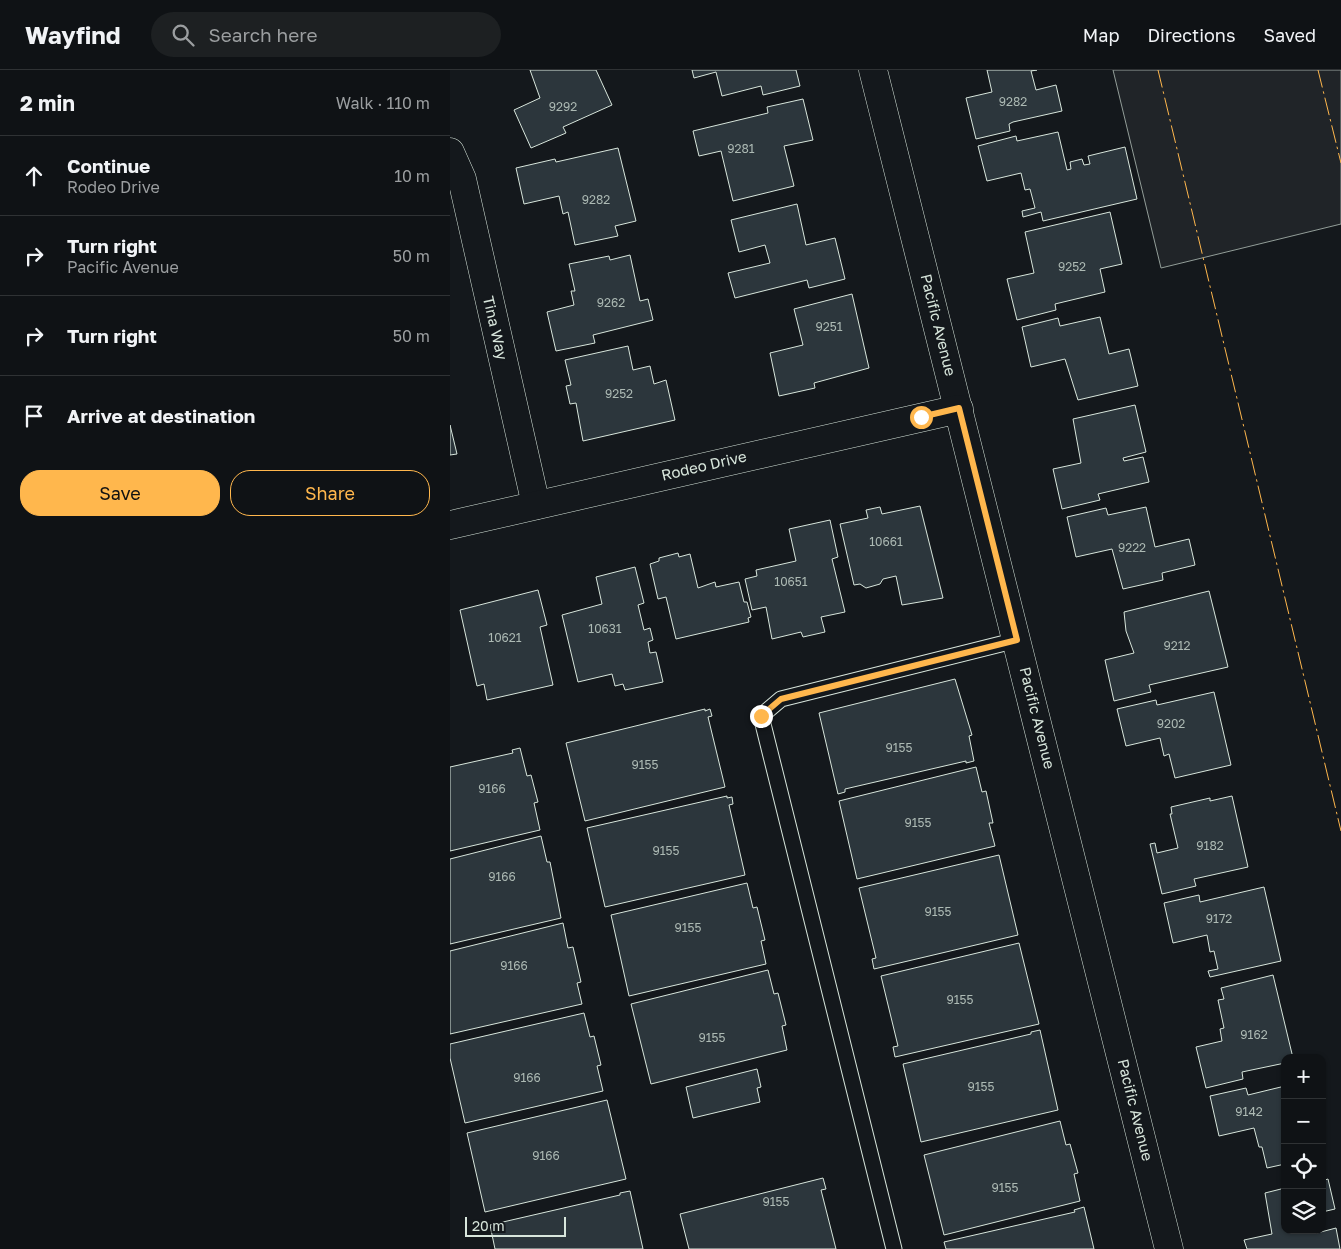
<!DOCTYPE html>
<html lang="en">
<head>
<meta charset="utf-8">
<style>
	:root { --surface:#0f1215; --page:#1d2022; --text:#f1f3f6; --muted:#9b9ea0; --line:#2f3234; --accent:#ffb74d }
	body { margin:0; font-family:"Golos Text",sans-serif; background:var(--page); color:var(--text) }
	.controls { position:absolute; right:15px; bottom:15px; display:grid; overflow:hidden; border-radius:10px; box-shadow:0 1px 4px #0004 }
	.controls button { width:45px; height:45px; display:grid; place-items:center; padding:0; border:0; border-bottom:1px solid var(--line); background:var(--surface); color:var(--text); font:25px sans-serif }
	.scale { position:absolute; left:15px; bottom:12px; width:101px; box-sizing:border-box; padding-left:5px; border:2px solid #d8e6dc; border-top:0; font-size:14px; line-height:18px; white-space:nowrap; color:#d8e6dc; -webkit-text-stroke:4px #14181c; paint-order:stroke }
	.stop { position:absolute; width:15px; height:15px; margin:-11px; border:4px solid #ffb74d; border-radius:50%; background:#fff }
	.stop.end { background:#ffb74d; border-color:#fff; box-shadow:0 1px 5px #0008 }
	.list { margin:0; padding:0; list-style:none }
	h2 { display:flex; justify-content:space-between; align-items:center; height:65px; margin:0; padding:0 20px; font-size:21px }
	h2 small { font-size:16px; font-weight:400; color:var(--muted) }
	.list li { display:grid; grid-template-columns:32px 1fr auto; gap:15px; align-items:center; box-sizing:border-box; height:80px; padding:0 20px; border-top:1px solid var(--line) }
	.list b { display:block; font-size:19px; white-space:nowrap }
	.list p { margin:0; font-size:16px; white-space:nowrap; color:var(--muted) }
	.list em { font-size:16px; font-style:normal; color:var(--muted) }
	.actions { display:flex; gap:10px; padding:15px 20px }
	.actions a { flex:1; padding:11px 0; border:1px solid var(--accent); border-radius:20px; text-align:center; font-size:18px; color:var(--accent) }
	.actions .main { background:var(--accent); color:#111 }
	.icon { flex:none; width:28px; height:28px; fill:none; stroke:currentColor; stroke-width:2; stroke-linecap:round; stroke-linejoin:round }
	.map { position:relative; flex:none; width:891px; height:1179px; overflow:hidden }
	header { display:flex; align-items:center; gap:30px; box-sizing:border-box; height:70px; padding:0 25px; background:var(--surface); border-bottom:1px solid var(--line) }
	header strong { font-size:24px }
	nav { display:flex; gap:28px; margin-inline-start:auto; font-size:18px }
	.search { width:350px; height:45px; background:var(--page); display:flex; align-items:center; gap:12px; box-sizing:border-box; padding:0 18px; border-radius:28px; color:var(--muted); font-size:19px }
	main { display:flex }
	aside { flex:1; background:var(--surface) }
	.map>svg:first-child { display:block }
	.green { fill:#202428; stroke:#939e99 }
	.building { fill:#2c363c; stroke:#d8e6dc }
	.lines { fill:none; stroke-linecap:round; stroke-linejoin:round }
	.service-casing { stroke:#d8e6dc; stroke-width:17 }
	.minor-casing { stroke:#d8e6dc; stroke-width:29 }
	.service { stroke:#14181c; stroke-width:15 }
	.minor { stroke:#14181c; stroke-width:28 }
	.power { stroke:#ffb74d; stroke-width:1; stroke-dasharray:18 4 2.5 4; stroke-linecap:butt }
	.route { stroke:#ffb74d; stroke-width:6 }
	.labels { text-anchor:middle; stroke-width:4; stroke-linejoin:round; paint-order:stroke }
	.number-label { font-size:12px; fill:#adbab4 }
	.street-label { font-size:15px; fill:#d8e6dc; stroke:#14181c }
</style>
</head>
<body>
<header>
<strong>Wayfind</strong>
<div class="search"><svg class="icon" aria-label="search" viewBox="0 0 24 24"><circle cx="10" cy="10" r="6"/><path d="M15 15l6 6"/></svg>Search here</div>
<nav><a>Map</a><a>Directions</a><a>Saved</a></nav>
</header>
<main>
<aside>
<h2>2 min<small>Walk · 110 m</small></h2>
<ul class="list">
<li><svg class="icon" aria-label="ahead" viewBox="0 0 24 24"><path d="M12 20V5M6 11l6-6 6 6"/></svg><div><b>Continue</b><p>Rodeo Drive</p></div><em>10 m</em></li>
<li><svg class="icon" aria-label="right" viewBox="0 0 24 24"><path d="M7 20v-9h11M14 6l5 5-5 5"/></svg><div><b>Turn right</b><p>Pacific Avenue</p></div><em>50 m</em></li>
<li><svg class="icon" aria-label="right" viewBox="0 0 24 24"><path d="M7 20v-9h11M14 6l5 5-5 5"/></svg><div><b>Turn right</b></div><em>50 m</em></li>
<li><svg class="icon" aria-label="arrive" viewBox="0 0 24 24"><path d="M6 21V4h12l-3 4 3 4H6"/></svg><div><b>Arrive at destination</b></div></li>
</ul>
<div class="actions"><a class="main">Save</a><a>Share</a></div>
</aside>
<div class="map">
<svg width="891" height="1179" viewBox="0 0 891 1179">
	<rect width="100%" height="100%" fill="#14181c"/>
	<path class="green" d="M 663,0 L 891,0 L 891,154 L 711,198 Z"/>
	<g class="building">
		<path d="M 80,0 L 146,0 L 162,35 L 113,57 L 116,63 L 81,78 L 64,40 L 90,28 Z"/>
		<path d="M 242,0 L 346,0 L 350,16 L 313,25 L 311,16 L 272,26 L 266,2 L 244,8 Z"/>
		<path d="M 537,0 L 587,0 L 581,1 L 586,20 L 606,15 L 612,41 L 563,52 L 559,54 L 560,61 L 526,69 L 516,28 L 542,22 Z"/>
		<path d="M 353,29 L 363,70 L 334,76 L 344,116 L 283,131 L 271,81 L 249,86 L 243,61 L 318,43 L 317,37 Z"/>
		<path d="M 608,62 L 617,100 L 621,99 L 620,92 L 632,89 L 634,95 L 640,94 L 638,86 L 675,77 L 687,129 L 593,151 L 591,142 L 573,147 L 572,141 L 585,138 L 580,119 L 575,120 L 571,103 L 537,111 L 528,76 L 566,66 L 567,71 Z"/>
		<path d="M 168,78 L 186,151 L 165,156 L 168,166 L 125,175 L 118,142 L 113,144 L 109,126 L 74,134 L 66,98 L 105,89 L 106,92 Z"/>
		<path d="M 347,134 L 356,175 L 385,168 L 395,209 L 359,218 L 357,210 L 285,228 L 278,203 L 320,193 L 315,175 L 289,182 L 281,150 Z"/>
		<path d="M 660,142 L 672,194 L 650,199 L 655,222 L 605,234 L 606,240 L 567,250 L 557,209 L 584,203 L 575,162 Z"/>
		<path d="M 180,185 L 190,231 L 198,229 L 203,250 L 143,265 L 145,273 L 106,281 L 97,242 L 124,235 L 121,221 L 125,221 L 119,194 L 159,186 L 160,190 Z"/>
		<path d="M 402,224 L 419,298 L 364,313 L 365,318 L 329,326 L 320,283 L 353,275 L 344,239 Z"/>
		<path d="M 650,247 L 659,284 L 679,279 L 688,316 L 628,330 L 615,289 L 581,297 L 572,257 L 608,248 L 610,256 Z"/>
		<path d="M 178,276 L 183,300 L 200,296 L 204,314 L 216,310 L 225,350 L 133,371 L 126,333 L 120,334 L 116,316 L 121,315 L 115,290 Z"/>
		<path d="M 685,335 L 696,382 L 673,388 L 674,391 L 693,387 L 699,412 L 648,424 L 650,430 L 612,439 L 603,399 L 631,393 L 623,349 Z"/>
		<path d="M 0,355 L 7,384 L 0,385 Z"/>
		<path d="M 470,436 L 493,528 L 452,535 L 446,506 L 433,509 L 430,514 L 416,518 L 410,514 L 404,515 L 390,454 L 418,448 L 416,440 L 430,437 L 432,444 Z"/>
		<path d="M 696,437 L 705,477 L 739,469 L 745,495 L 712,503 L 713,510 L 673,519 L 662,479 L 626,487 L 617,447 L 656,438 L 658,445 Z"/>
		<path d="M 380,450 L 388,487 L 382,489 L 395,542 L 371,547 L 375,562 L 353,567 L 351,562 L 322,569 L 316,537 L 302,540 L 295,509 L 307,506 L 306,500 L 346,491 L 339,459 Z"/>
		<path d="M 228,483 L 229,487 L 240,484 L 248,518 L 265,512 L 266,517 L 289,512 L 294,532 L 297,532 L 301,547 L 298,548 L 299,552 L 226,569 L 216,527 L 208,529 L 200,494 L 209,491 L 209,488 Z"/>
		<path d="M 185,497 L 194,533 L 188,535 L 194,560 L 200,558 L 203,570 L 198,572 L 200,583 L 206,582 L 213,612 L 175,620 L 173,614 L 165,616 L 162,604 L 128,612 L 112,545 L 152,534 L 146,507 Z"/>
		<path d="M 88,520 L 97,555 L 90,557 L 103,615 L 37,630 L 34,614 L 27,616 L 10,540 Z"/>
		<path d="M 759,521 L 778,597 L 699,615 L 701,622 L 664,631 L 655,590 L 684,583 L 676,561 L 674,542 Z"/>
		<path d="M 505,609 L 522,665 L 519,666 L 524,691 L 516,693 L 516,691 L 395,719 L 395,722 L 388,724 L 369,643 Z"/>
		<path d="M 764,622 L 781,695 L 725,708 L 719,684 L 714,686 L 710,668 L 676,676 L 667,639 L 706,630 L 707,635 Z"/>
		<path d="M 255,639 L 255,641 L 260,639 L 262,646 L 258,647 L 275,717 L 135,751 L 116,673 Z"/>
		<path d="M 70,678 L 77,706 L 81,705 L 88,732 L 84,733 L 90,760 L 0,781 L 0,697 L 63,683 L 62,680 Z"/>
		<path d="M 526,697 L 532,722 L 536,721 L 543,753 L 539,753 L 545,776 L 407,809 L 389,731 Z"/>
		<path d="M 277,726 L 277,728 L 282,727 L 283,734 L 279,735 L 295,805 L 155,837 L 137,758 Z"/>
		<path d="M 782,726 L 798,797 L 744,809 L 746,816 L 712,824 L 700,774 L 705,773 L 707,783 L 728,778 L 720,744 L 722,744 L 721,737 L 760,728 L 760,731 Z"/>
		<path d="M 91,766 L 97,792 L 100,792 L 111,848 L 0,874 L 0,789 Z"/>
		<path d="M 549,785 L 568,865 L 424,899 L 422,889 L 426,888 L 409,818 Z"/>
		<path d="M 297,813 L 303,838 L 307,837 L 315,870 L 311,871 L 316,894 L 179,926 L 161,845 Z"/>
		<path d="M 814,817 L 831,891 L 760,907 L 758,901 L 768,899 L 764,881 L 760,882 L 757,865 L 723,873 L 714,833 L 749,825 L 750,832 Z"/>
		<path d="M 113,853 L 118,878 L 123,877 L 131,912 L 127,913 L 132,934 L 0,964 L 0,881 Z"/>
		<path d="M 569,873 L 589,954 L 445,987 L 443,977 L 448,976 L 431,906 Z"/>
		<path d="M 318,900 L 324,924 L 328,923 L 336,955 L 332,956 L 337,980 L 201,1014 L 181,934 Z"/>
		<path d="M 823,905 L 843,988 L 835,988 L 835,993 L 792,1002 L 793,1009 L 756,1018 L 746,977 L 772,971 L 770,959 L 774,958 L 768,930 L 774,929 L 771,918 Z"/>
		<path d="M 134,943 L 140,967 L 144,966 L 151,995 L 147,996 L 153,1021 L 15,1053 L 0,988 L 0,974 Z"/>
		<path d="M 590,960 L 608,1040 L 471,1072 L 453,994 L 581,964 L 581,962 Z"/>
		<path d="M 307,999 L 311,1017 L 307,1018 L 310,1032 L 243,1048 L 236,1017 Z"/>
		<path d="M 835,1016 L 835,1094 L 817,1098 L 812,1077 L 809,1077 L 804,1058 L 769,1066 L 760,1026 L 796,1018 L 798,1025 Z"/>
		<path d="M 157,1030 L 176,1109 L 35,1142 L 17,1063 Z"/>
		<path d="M 610,1051 L 616,1075 L 620,1074 L 628,1103 L 624,1104 L 630,1131 L 494,1165 L 474,1085 Z"/>
		<path d="M 373,1108 L 376,1119 L 371,1120 L 386,1179 L 239,1179 L 230,1144 Z"/>
		<path d="M 878,1109 L 885,1139 L 872,1142 L 872,1111 Z"/>
		<path d="M 835,1118 L 835,1160 L 866,1160 L 867,1163 L 886,1158 L 890,1179 L 797,1179 L 794,1170 L 822,1164 L 815,1123 Z"/>
		<path d="M 180,1121 L 193,1179 L 45,1179 L 40,1155 L 170,1125 L 170,1123 Z"/>
		<path d="M 634,1137 L 644,1179 L 496,1179 L 494,1172 L 625,1142 L 624,1140 Z"/>
	</g>
	<g class="lines">
		<defs>
			<path id="service" d="M 444,1179 L 311,646 L 331,629 L 567,570"/>
			<g id="minor">
				<path d="M 423,0 L 719,1179"/>
				<path d="M 0,82 L 12,109 L 86,435"/>
				<path d="M 0,455 L 509,339"/>
			</g>
		</defs>
		<use href="#service" class="service-casing"/>
		<use href="#minor" class="minor-casing"/>
		<use href="#service" class="service"/>
		<use href="#minor" class="minor"/>
		<g class="power">
			<path d="M 708,0 L 891,761"/>
			<path d="M 868,0 L 891,93"/>
		</g>
	</g>
	<g class="lines">
		<path class="route" d="M 311,646 L 331,629 L 567,570 L 509,338 L 471,347"/>
	</g>
	<g class="labels">
		<g class="number-label">
			<text x="563" y="36">9282</text>
			<text x="113" y="41">9292</text>
			<text x="291" y="83">9281</text>
			<text x="146" y="134">9282</text>
			<text x="622" y="201">9252</text>
			<text x="161" y="237">9262</text>
			<text x="379" y="261">9251</text>
			<text x="169" y="328">9252</text>
			<text x="436" y="476">10661</text>
			<text x="682" y="482">9222</text>
			<text x="341" y="516">10651</text>
			<text x="155" y="563">10631</text>
			<text x="55" y="572">10621</text>
			<text x="727" y="580">9212</text>
			<text x="721" y="658">9202</text>
			<text x="449" y="682">9155</text>
			<text x="195" y="699">9155</text>
			<text x="42" y="723">9166</text>
			<text x="468" y="757">9155</text>
			<text x="760" y="780">9182</text>
			<text x="216" y="785">9155</text>
			<text x="52" y="811">9166</text>
			<text x="488" y="846">9155</text>
			<text x="769" y="853">9172</text>
			<text x="238" y="862">9155</text>
			<text x="64" y="900">9166</text>
			<text x="510" y="934">9155</text>
			<text x="804" y="969">9162</text>
			<text x="262" y="972">9155</text>
			<text x="77" y="1012">9166</text>
			<text x="531" y="1021">9155</text>
			<text x="799" y="1046">9142</text>
			<text x="96" y="1090">9166</text>
			<text x="555" y="1122">9155</text>
			<text x="326" y="1136">9155</text>
		</g>
		<g class="street-label">
			<text transform="translate(488 255) rotate(76)" y="5">Pacific Avenue</text>
			<text transform="translate(45 258) rotate(77)" y="5">Tina Way</text>
			<text transform="translate(254 396) rotate(-13)" y="5">Rodeo Drive</text>
			<text transform="translate(587 648) rotate(76)" y="5">Pacific Avenue</text>
			<text transform="translate(685 1040) rotate(76)" y="5">Pacific Avenue</text>
		</g>
	</g>
</svg>
<div class="controls">
<button>+</button>
<button>−</button>
<button><svg class="icon" aria-label="locate" viewBox="0 0 24 24"><circle cx="12" cy="12" r="6"/><path d="M12 2v4M12 18v4M2 12h4M18 12h4"/></svg></button>
<button><svg class="icon" aria-label="layers" viewBox="0 0 24 24"><path d="M12 4l9 5-9 5-9-5zM3 14l9 5 9-5"/></svg></button>
</div>
<div class="scale">20 m</div>
<div class="stop" style="left:471px;top:347px"></div>
<div class="stop end" style="left:311px;top:646px"></div>
</div>
</main>
</body>
</html>
